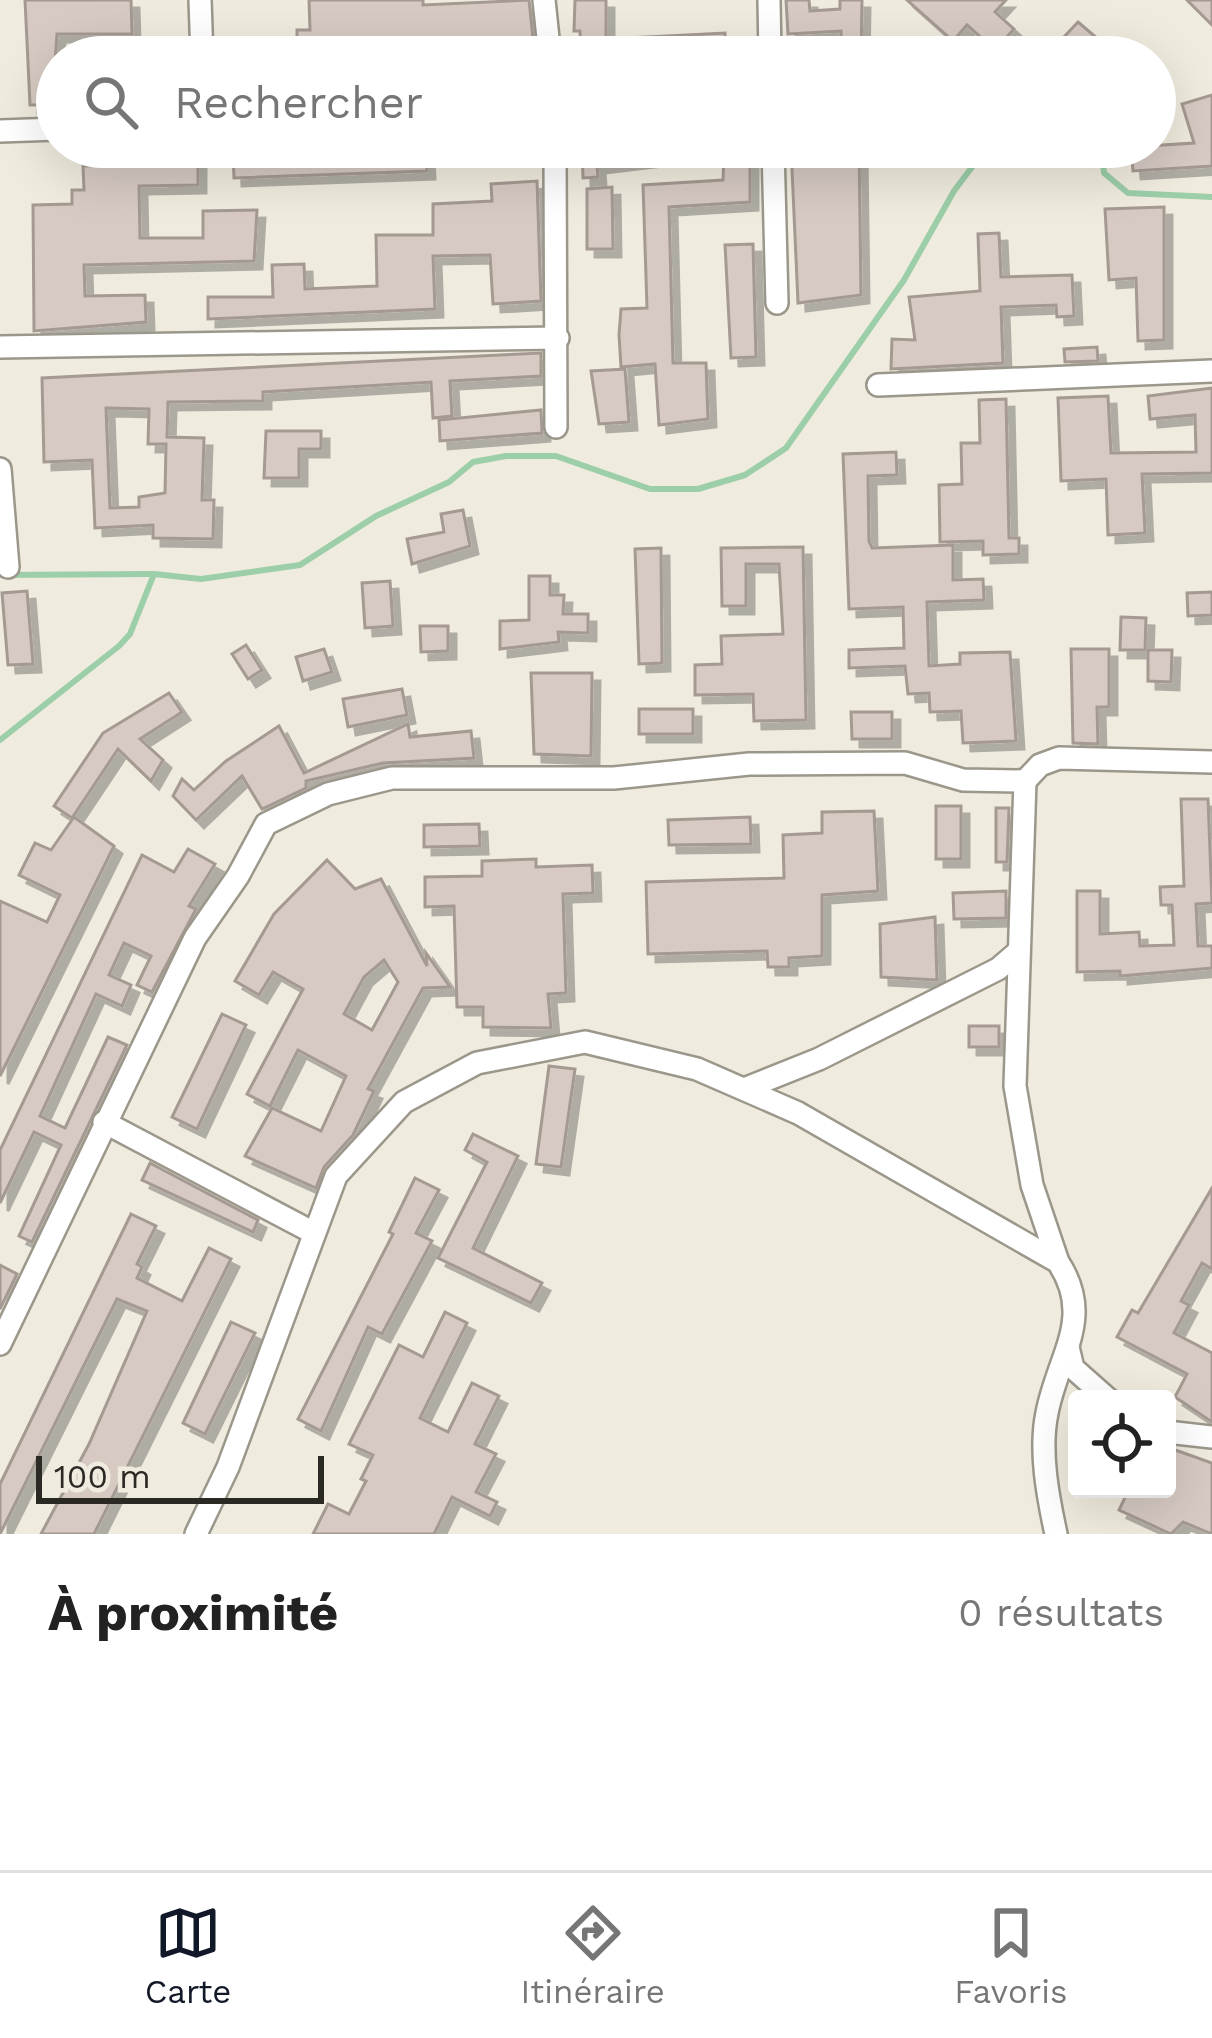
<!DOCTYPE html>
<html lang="fr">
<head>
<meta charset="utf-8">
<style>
	:root { --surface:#fff; --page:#f2f2f2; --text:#222; --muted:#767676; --line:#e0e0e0; --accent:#111827 }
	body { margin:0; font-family:"Work Sans",sans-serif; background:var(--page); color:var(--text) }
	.controls { position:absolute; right:36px; bottom:36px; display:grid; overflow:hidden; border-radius:12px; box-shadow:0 12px 48px #0002 }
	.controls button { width:108px; height:108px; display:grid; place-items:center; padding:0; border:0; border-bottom:3px solid var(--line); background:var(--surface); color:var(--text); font:60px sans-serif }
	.scale { position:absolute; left:36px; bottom:30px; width:288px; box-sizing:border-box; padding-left:12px; border:6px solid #2b2924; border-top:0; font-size:33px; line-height:42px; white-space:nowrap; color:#2b2924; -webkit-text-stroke:9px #efebde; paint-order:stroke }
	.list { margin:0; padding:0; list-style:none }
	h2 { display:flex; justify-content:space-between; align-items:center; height:156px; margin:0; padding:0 48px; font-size:51px }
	h2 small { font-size:39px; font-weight:400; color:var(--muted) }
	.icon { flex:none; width:66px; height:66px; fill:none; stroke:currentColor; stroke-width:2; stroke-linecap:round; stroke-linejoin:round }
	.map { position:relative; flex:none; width:1212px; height:1534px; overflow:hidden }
	.search { position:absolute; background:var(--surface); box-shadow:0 12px 48px #0002; left:36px; right:36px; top:36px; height:132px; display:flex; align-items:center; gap:30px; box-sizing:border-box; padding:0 42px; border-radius:66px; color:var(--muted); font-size:45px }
	.sheet { height:336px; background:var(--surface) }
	nav { display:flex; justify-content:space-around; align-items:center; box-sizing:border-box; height:168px; border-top:3px solid var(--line); background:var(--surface); font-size:33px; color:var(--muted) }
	nav a { display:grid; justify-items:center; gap:6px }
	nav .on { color:var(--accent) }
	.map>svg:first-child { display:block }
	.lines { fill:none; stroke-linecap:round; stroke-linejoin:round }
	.stream { stroke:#9ccea9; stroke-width:6 }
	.building { fill:#d6cac2; stroke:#a59a92; stroke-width:3; fill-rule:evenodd; filter:url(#shadow) }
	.street-casing { stroke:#9b978b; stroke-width:26 }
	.street { stroke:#fff; stroke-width:21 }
</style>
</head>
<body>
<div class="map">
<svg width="1212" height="1534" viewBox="0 0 1212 1534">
	<defs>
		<filter id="shadow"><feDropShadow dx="8" dy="8" stdDeviation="0" flood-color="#0004"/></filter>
	</defs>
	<rect width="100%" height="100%" fill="#efebde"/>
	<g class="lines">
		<g class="stream">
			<path d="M 1101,147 L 1104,173 L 1128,193 L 1212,197"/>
			<path d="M 0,575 L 152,574"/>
			<path d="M 0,740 L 119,646 L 130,634 L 154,574 L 201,579 L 300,565 L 376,516 L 449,482 L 473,462 L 506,456 L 556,456 L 650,489 L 698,489 L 745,475 L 786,448 L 904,280 L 954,191 L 987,147"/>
		</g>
	</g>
	<g class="building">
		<path d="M 25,0 L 131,0 L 132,34 L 57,34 L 52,105 L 30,105 Z"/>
		<path d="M 309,0 L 423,0 L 423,5 L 529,0 L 535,57 L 297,57 L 297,30 L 310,30 Z"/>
		<path d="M 575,0 L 606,0 L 606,39 L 725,33 L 726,57 L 581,57 L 580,31 L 574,31 Z"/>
		<path d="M 786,0 L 809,0 L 810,11 L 840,9 L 840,0 L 862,0 L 861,57 L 842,57 L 841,31 L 788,34 Z"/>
		<path d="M 907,0 L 1006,0 L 995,12 L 1014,29 L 995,50 L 967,25 L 953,41 Z"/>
		<path d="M 1187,0 L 1212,0 L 1212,25 Z"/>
		<path d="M 1078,22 L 1119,57 L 1087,57 L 1064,37 Z"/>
		<path d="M 1212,95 L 1212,166 L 1133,171 L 1131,147 L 1194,143 L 1182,104 Z"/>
		<path d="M 582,147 L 664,147 L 664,157 L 597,165 L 598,177 L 583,178 Z"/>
		<path d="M 791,147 L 859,147 L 861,295 L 798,303 Z"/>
		<path d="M 426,148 L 427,171 L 234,178 L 233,152 L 256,152 L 257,157 Z"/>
		<path d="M 175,152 L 198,152 L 198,185 L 139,186 L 140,238 L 203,238 L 203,211 L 257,210 L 254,261 L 84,265 L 85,296 L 145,295 L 146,322 L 34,331 L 33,205 L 72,204 L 72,190 L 84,190 L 83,166 L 140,164 L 140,158 L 175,158 Z"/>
		<path d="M 724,154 L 750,155 L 750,202 L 669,207 L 673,363 L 706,363 L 708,419 L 659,425 L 655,364 L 621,367 L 619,335 L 621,309 L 647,308 L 643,185 L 723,180 Z"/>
		<path d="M 537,181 L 541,301 L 493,304 L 490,255 L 433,256 L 435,309 L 208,319 L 208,297 L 273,297 L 272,265 L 304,264 L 305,289 L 377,286 L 376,235 L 433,235 L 433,204 L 492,201 L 491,184 Z"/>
		<path d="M 612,187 L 613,249 L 587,249 L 587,189 Z"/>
		<path d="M 1164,207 L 1164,340 L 1138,341 L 1136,278 L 1109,280 L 1105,209 Z"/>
		<path d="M 999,233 L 1001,277 L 1072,275 L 1074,316 L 1057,317 L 1056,305 L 1001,307 L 1003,363 L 891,369 L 892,339 L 915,340 L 909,297 L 980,291 L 978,234 Z"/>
		<path d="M 753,244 L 756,357 L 731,358 L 725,245 Z"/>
		<path d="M 1097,347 L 1098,361 L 1065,362 L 1064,349 Z"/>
		<path d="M 541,353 L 541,376 L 450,381 L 452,416 L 433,418 L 431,382 L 263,392 L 263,401 L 168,402 L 167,437 L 204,438 L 202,500 L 214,500 L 213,539 L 153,538 L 153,525 L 95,528 L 92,460 L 44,462 L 42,378 ZM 106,408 L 149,409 L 148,444 L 166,444 L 165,493 L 139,497 L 139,507 L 110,508 Z"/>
		<path d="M 625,369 L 629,422 L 599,424 L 591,371 Z"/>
		<path d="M 1212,388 L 1212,473 L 1142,474 L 1145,533 L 1108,535 L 1106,479 L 1061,481 L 1058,398 L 1108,396 L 1111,453 L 1196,452 L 1195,415 L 1150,419 L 1148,396 Z"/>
		<path d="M 1006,399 L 1009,538 L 1019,538 L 1019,554 L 983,555 L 983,541 L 940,542 L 939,485 L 962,484 L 961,443 L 980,443 L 979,400 Z"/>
		<path d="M 541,410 L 542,433 L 440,441 L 439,420 Z"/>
		<path d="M 266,431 L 321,431 L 321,449 L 299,449 L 299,478 L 264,478 Z"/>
		<path d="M 896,452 L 897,475 L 868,476 L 869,541 L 872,548 L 953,545 L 953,580 L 983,579 L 984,600 L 927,602 L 929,666 L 960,664 L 960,653 L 1010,652 L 1016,741 L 963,743 L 961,711 L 930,712 L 929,693 L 908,694 L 905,666 L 849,668 L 849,650 L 904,648 L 903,607 L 849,609 L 843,454 Z"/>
		<path d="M 463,510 L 470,546 L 412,564 L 407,539 L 444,532 L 441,514 Z"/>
		<path d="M 803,547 L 806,720 L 754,721 L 753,694 L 695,695 L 695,665 L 722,664 L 721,636 L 783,634 L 779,564 L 746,564 L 746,606 L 722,606 L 721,548 Z"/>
		<path d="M 661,548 L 662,663 L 639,664 L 635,549 Z"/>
		<path d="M 529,576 L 550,576 L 550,595 L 564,595 L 563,614 L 588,614 L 588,633 L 558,632 L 559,642 L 500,649 L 500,621 L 529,620 Z"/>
		<path d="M 390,581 L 393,626 L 365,628 L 362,583 Z"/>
		<path d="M 27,591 L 33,664 L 8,665 L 2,593 Z"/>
		<path d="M 1212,592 L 1212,615 L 1188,616 L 1187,593 Z"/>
		<path d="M 1121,617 L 1146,618 L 1145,650 L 1120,650 Z"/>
		<path d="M 420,626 L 448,626 L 448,651 L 421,652 Z"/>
		<path d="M 246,645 L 262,670 L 248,679 L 232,654 Z"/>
		<path d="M 324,649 L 332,672 L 303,681 L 296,657 Z"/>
		<path d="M 1071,649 L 1109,649 L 1109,707 L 1097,707 L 1098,744 L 1073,743 Z"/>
		<path d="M 1148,650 L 1172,650 L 1171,682 L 1148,681 Z"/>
		<path d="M 531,673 L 592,673 L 591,756 L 534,754 Z"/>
		<path d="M 402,689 L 407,715 L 348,727 L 343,699 Z"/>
		<path d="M 169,693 L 182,712 L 140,739 L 163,760 L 151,781 L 118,749 L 72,818 L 54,806 L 103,733 Z"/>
		<rect x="639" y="709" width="54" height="25"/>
		<path d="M 851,712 L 892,712 L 892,739 L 852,739 Z"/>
		<path d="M 408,724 L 410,737 L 471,731 L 474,758 L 383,763 L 306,781 L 306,788 L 262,809 L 242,776 L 196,820 L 173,796 L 182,779 L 194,790 L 226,761 L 279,726 L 304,773 Z"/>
		<path d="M 1181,799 L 1208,799 L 1212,903 L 1196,904 L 1198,946 L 1212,946 L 1212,968 L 1120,976 L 1120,971 L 1077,972 L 1077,891 L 1100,891 L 1100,934 L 1139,932 L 1140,946 L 1174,945 L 1172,905 L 1161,905 L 1160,887 L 1184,886 Z"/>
		<rect x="936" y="806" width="25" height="53"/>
		<path d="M 996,808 L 1009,808 L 1007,862 L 996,862 Z"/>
		<path d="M 874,811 L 878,891 L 822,895 L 822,956 L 789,958 L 789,967 L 768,967 L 767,951 L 648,954 L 646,882 L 784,878 L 783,835 L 822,833 L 822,812 Z"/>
		<path d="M 74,817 L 114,846 L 0,1076 L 0,901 L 47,922 L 60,895 L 19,875 L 35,843 L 51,850 Z"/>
		<path d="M 750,817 L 751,844 L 669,845 L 668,820 Z"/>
		<path d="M 479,824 L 480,846 L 424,847 L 424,825 Z"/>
		<path d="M 188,849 L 215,864 L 189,906 L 196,909 L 152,992 L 137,985 L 151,956 L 124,943 L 109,975 L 131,985 L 122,1006 L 96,994 L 40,1116 L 65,1128 L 108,1037 L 127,1045 L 32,1242 L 19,1236 L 61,1145 L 34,1132 L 0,1203 L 0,1150 L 142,855 L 174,872 Z"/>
		<path d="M 536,859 L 536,867 L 592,865 L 593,893 L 563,894 L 566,993 L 548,994 L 551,1028 L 483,1027 L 483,1007 L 457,1007 L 454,906 L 425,907 L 425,877 L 482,876 L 482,861 Z"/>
		<path d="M 327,860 L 355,889 L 381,879 L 427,966 L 426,953 L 450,987 L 423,988 L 368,1089 L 374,1091 L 353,1135 L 324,1167 L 316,1188 L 245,1156 L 272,1108 L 321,1131 L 346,1076 L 298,1050 L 270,1106 L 247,1094 L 303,989 L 273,972 L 259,995 L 235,981 L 274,914 ZM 384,960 L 398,982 L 372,1030 L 344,1014 L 364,977 Z"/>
		<path d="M 1006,891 L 1006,918 L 954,919 L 953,893 Z"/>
		<path d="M 935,917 L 937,980 L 881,977 L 880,924 Z"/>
		<path d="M 222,1014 L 246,1025 L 197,1129 L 172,1117 Z"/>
		<rect x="969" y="1026" width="30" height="21"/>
		<path d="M 549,1066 L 575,1069 L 561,1167 L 536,1164 Z"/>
		<path d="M 473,1134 L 518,1156 L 473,1248 L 542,1283 L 531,1303 L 438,1258 L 487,1162 L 465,1150 Z"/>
		<path d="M 150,1163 L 258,1220 L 253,1232 L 142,1180 Z"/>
		<path d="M 415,1178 L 439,1190 L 416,1233 L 432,1241 L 382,1334 L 368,1327 L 321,1431 L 298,1419 L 393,1234 L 389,1232 Z"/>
		<path d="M 1212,1188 L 1212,1269 L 1202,1263 L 1181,1301 L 1189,1305 L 1174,1333 L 1212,1353 L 1212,1422 L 1175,1397 L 1187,1374 L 1117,1337 L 1132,1310 L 1138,1313 Z"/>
		<path d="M 131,1214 L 156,1226 L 137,1264 L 142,1267 L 137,1278 L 182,1301 L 209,1248 L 231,1259 L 94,1534 L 41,1534 L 89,1444 L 147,1311 L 117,1299 L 0,1534 L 0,1484 Z"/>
		<path d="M 0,1265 L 17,1274 L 0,1309 Z"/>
		<path d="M 445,1312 L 467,1323 L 420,1418 L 448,1432 L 472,1383 L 499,1396 L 475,1444 L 496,1454 L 476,1492 L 497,1502 L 490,1516 L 452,1497 L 434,1534 L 313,1534 L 328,1504 L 349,1514 L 366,1481 L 361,1479 L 373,1455 L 349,1444 L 399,1345 L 423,1357 Z"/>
		<path d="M 231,1322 L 255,1333 L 205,1434 L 183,1423 Z"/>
		<path d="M 1167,1447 L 1212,1463 L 1212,1534 L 1183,1522 L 1171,1534 L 1119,1510 L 1129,1489 L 1167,1489 Z"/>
	</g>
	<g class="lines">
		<defs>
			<g id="street">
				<path d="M 200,0 L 202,57"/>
				<path d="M 544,0 L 550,57"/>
				<path d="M 769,0 L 770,57"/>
				<path d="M 0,131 L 57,129"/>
				<path d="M 555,147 L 556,427"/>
				<path d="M 773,147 L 777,303"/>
				<path d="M 0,347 L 558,338"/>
				<path d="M 878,385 L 1212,371"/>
				<path d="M 0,469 L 8,567"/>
				<path d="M 1025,781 L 1015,1086 L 1032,1185 L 1058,1262"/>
				<path d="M 744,1089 L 819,1059 L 998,969 L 1019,951"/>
				<path d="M 104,1122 L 314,1233"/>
				<path d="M 0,1344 L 195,938 L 238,876 L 266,824 L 328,794 L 392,778 L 614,778 L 749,764 L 905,763 L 963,780 L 1025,781 L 1040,765 L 1059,758 L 1212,762"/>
				<path d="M 1068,1347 L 1073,1368 L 1108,1399"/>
				<path d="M 1167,1432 L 1212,1437"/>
				<path d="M 196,1534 L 228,1467 L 336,1176 L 404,1102 L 477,1063 L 585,1042 L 697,1069 L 798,1113 L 1058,1262 C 1095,1318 1058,1355 1047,1413 C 1039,1451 1048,1497 1056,1534"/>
			</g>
		</defs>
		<use href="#street" class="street-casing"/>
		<use href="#street" class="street"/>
	</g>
</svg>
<div class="controls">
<button><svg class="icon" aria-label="locate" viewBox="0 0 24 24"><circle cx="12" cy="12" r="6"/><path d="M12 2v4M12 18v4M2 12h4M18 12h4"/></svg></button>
</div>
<div class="scale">100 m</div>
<div class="search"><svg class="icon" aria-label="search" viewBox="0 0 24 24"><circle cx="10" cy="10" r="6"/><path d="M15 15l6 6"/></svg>Rechercher</div>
</div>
<section class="sheet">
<h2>À proximité<small>0 résultats</small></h2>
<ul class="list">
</ul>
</section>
<nav>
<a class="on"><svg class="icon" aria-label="map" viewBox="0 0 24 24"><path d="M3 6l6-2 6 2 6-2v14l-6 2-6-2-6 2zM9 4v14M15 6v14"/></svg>Carte</a>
<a><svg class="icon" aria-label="directions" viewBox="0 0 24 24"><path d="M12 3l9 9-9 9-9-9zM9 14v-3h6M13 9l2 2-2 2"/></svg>Itinéraire</a>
<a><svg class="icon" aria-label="saved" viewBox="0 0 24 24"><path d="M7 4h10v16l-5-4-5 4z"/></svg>Favoris</a>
</nav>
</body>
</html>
